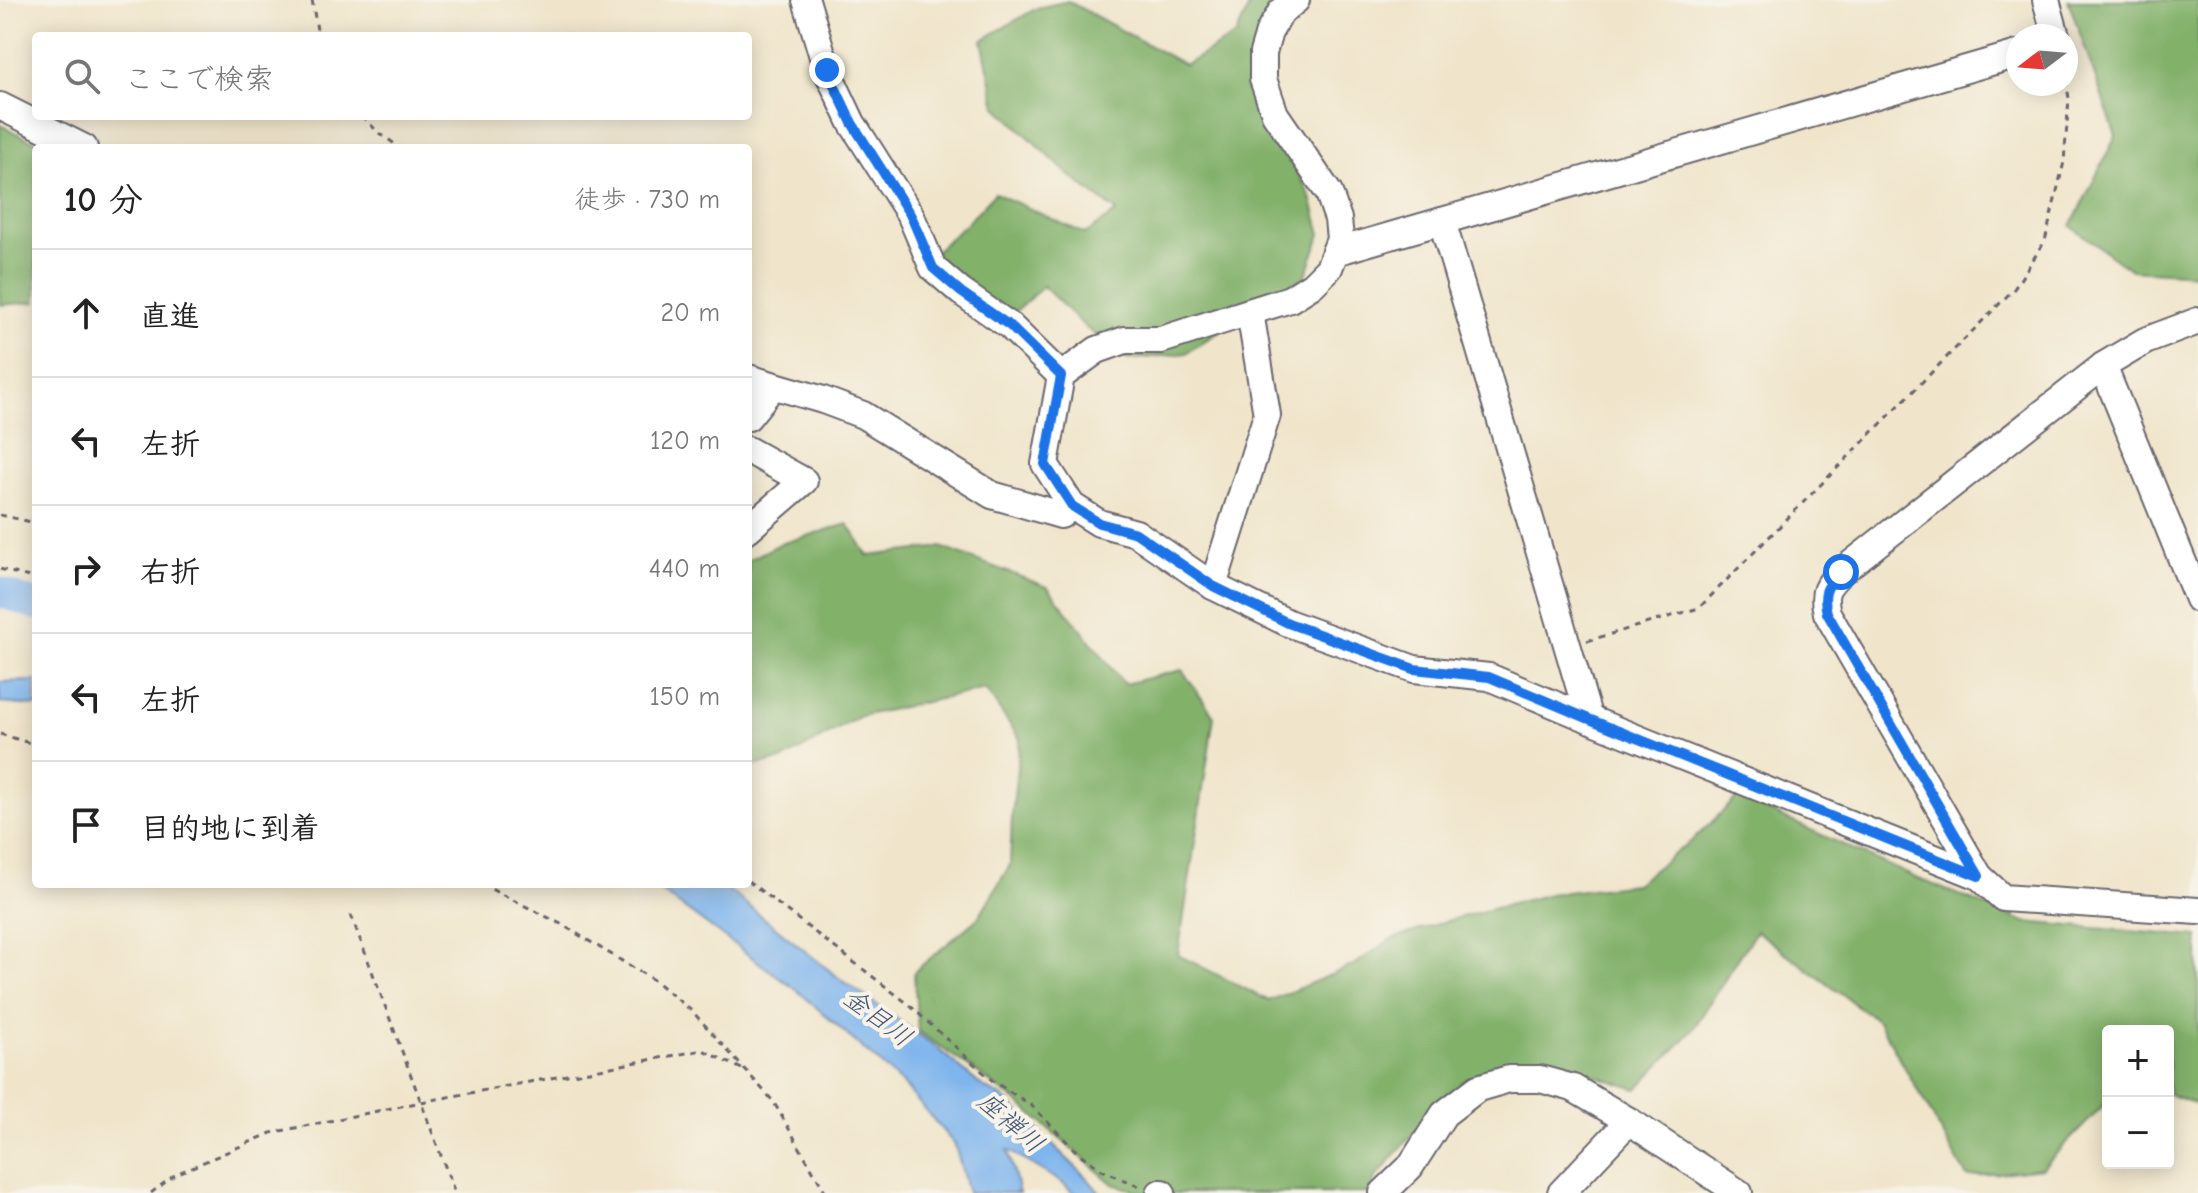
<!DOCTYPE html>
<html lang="ja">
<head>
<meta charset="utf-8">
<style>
	:root { --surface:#fff; --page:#f6f6f6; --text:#222; --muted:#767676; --line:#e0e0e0 }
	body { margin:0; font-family:"Comic Neue","Klee One",sans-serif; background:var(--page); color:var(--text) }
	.controls { position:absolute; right:24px; bottom:24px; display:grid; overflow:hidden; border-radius:8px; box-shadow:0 4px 20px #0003 }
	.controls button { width:72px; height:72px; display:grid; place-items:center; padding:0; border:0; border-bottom:2px solid var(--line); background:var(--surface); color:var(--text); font:40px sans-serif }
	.compass { position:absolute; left:2006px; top:24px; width:72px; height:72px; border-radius:50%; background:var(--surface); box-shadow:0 4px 20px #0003; rotate:254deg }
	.stop { position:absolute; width:24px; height:24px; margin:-18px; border:6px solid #1a73e8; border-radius:50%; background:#fff }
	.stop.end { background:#1a73e8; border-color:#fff; box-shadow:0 2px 8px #0008 }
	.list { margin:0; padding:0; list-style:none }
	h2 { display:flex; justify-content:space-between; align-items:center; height:104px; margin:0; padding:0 32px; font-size:34px }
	h2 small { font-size:26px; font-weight:400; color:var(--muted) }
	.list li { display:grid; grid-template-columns:52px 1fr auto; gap:24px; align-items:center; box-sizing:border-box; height:128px; padding:0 32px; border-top:2px solid var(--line) }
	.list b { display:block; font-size:30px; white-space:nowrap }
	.list em { font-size:26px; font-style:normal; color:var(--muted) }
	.icon { flex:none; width:44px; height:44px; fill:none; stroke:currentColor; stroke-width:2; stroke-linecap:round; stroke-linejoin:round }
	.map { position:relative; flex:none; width:2198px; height:1193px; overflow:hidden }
	.search { position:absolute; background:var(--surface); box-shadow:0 4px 20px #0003; left:32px; top:32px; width:720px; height:88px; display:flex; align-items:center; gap:20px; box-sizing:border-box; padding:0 28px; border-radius:8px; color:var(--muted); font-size:30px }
	.panel { position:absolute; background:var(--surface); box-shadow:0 4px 20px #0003; left:32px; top:144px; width:720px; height:744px; border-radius:8px }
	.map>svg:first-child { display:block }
	.forest { fill:#82b16a; stroke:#526a52; stroke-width:2 }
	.water { fill:#7fb5ed; stroke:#506c94; stroke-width:2 }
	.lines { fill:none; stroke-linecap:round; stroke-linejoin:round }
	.river { stroke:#7fb5ed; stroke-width:30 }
	.minor-casing { stroke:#6a666d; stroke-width:30 }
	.path { stroke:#6a666d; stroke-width:3; stroke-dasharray:6 6; stroke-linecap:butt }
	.minor { stroke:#fff; stroke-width:26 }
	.route { stroke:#1a73e8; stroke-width:10 }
	.labels { text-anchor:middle; stroke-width:8; stroke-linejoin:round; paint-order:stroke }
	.water-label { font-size:26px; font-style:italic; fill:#435579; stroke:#f7f3e8 }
</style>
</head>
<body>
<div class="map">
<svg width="2198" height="1193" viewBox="0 0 2198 1193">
	<rect width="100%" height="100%" fill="#f7f3e8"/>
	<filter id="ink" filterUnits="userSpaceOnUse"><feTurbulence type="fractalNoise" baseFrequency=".0125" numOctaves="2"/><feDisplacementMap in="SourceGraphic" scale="16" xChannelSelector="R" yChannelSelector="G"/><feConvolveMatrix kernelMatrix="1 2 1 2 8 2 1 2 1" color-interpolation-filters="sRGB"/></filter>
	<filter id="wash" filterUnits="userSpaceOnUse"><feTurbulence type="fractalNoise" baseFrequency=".006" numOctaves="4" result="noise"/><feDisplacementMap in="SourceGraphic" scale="32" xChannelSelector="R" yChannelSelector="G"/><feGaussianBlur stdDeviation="1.8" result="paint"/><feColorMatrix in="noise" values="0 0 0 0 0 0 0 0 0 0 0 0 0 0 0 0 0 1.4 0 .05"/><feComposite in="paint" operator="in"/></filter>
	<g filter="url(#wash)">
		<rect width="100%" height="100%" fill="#f0e5cb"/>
		<g class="forest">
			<path d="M 1252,0 L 1290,0 L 1258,100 L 1311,197 L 1321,234 L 1306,275 L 1186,353 L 1128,360 L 1086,328 L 1043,286 L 1015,312 L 946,281 L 934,252 L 965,225 L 995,193 L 1085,234 L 1117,212 L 1069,175 L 996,106 L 982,40 L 1037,8 L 1068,1 L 1185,65 L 1236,35 Z"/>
			<path d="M 2068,0 L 2198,0 L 2198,274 L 2131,270 L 2071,226 L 2116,136 Z"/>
			<path d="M 0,125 L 29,139 L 57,148 L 36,148 L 36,302 L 0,305 Z"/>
			<path d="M 848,524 L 868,556 L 941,547 L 1048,587 L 1124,684 L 1182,670 L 1214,716 L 1178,955 L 1269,1001 L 1354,965 L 1390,940 L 1446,921 L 1549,894 L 1635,884 L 1694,839 L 1738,797 L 1914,877 L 2025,922 L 2198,937 L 2198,1105 L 2168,1094 L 2168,1031 L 2108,1031 L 2108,1101 L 2042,1168 L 1967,1177 L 1879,1022 L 1756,931 L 1692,1031 L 1637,1089 L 1562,1065 L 1512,1064 L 1445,1096 L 1377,1176 L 1368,1193 L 1144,1193 L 1113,1184 L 1014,1099 L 918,1031 L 914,972 L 978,918 L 1010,865 L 1012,816 L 1020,739 L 985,689 L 861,716 L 782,760 L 748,767 L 748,560 L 780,544 Z"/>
		</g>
		<g class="water">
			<path d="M 36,681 L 36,706 L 0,703 L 0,682 Z"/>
			<path d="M 651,884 L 721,884 L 839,978 L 932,1044 L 984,1088 L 1003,1097 L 1087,1178 L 1100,1193 L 1074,1193 L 1061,1182 L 1008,1150 L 1019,1193 L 968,1193 L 955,1145 L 904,1085 L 798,991 Z"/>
		</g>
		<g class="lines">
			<path class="river" d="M 0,592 L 36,605"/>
		</g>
	</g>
	<g filter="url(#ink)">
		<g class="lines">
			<defs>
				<g id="minor">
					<path d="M 806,0 L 827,70 L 852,123 L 911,216 L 933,268 L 961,292 L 1010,326 L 1061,376"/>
					<path d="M 1296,0 L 1281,12 L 1269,32 L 1263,53 L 1263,79 L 1275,114 L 1329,193 L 1338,219 L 1340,239 L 1329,268 L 1312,285 L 1290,299 L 1161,340 L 1125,340 L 1097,350 L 1061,376 L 1045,464 L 1072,506 L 1099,523 L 1136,533 L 1213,586 L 1288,623 L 1414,669 L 1489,677 L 1589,719 L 1979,876"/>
					<path d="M 2046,0 L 2056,36"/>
					<path d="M 0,106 L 84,148"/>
					<path d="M 1442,221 L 1589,719"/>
					<path d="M 1335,252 L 2018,54"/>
					<path d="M 2198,321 L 2145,341 L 2103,366 L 1841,572 C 1826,587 1822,592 1827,613 L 1979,876 L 2003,898 L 2198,911"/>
					<path d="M 2103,366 L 2198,599"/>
					<path d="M 748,378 L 823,400 L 863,415 L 992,495 L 1061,515 L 1072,506"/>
					<path d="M 748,417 L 773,386"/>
					<path d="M 748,450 L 804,481 L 748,529"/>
					<path d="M 1213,586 L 1267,415 L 1250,312"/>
					<path d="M 1160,1193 L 1162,1193"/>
					<path d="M 1383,1193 L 1410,1167 L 1444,1114 L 1478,1088 L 1509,1079 L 1540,1079 L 1573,1088 L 1629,1121 L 1739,1193"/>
					<path d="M 1561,1193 L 1629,1121"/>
				</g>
			</defs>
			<use href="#minor" class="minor-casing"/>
			<g class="path">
				<path d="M 312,0 L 318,36"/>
				<path d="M 362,116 L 380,134 L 401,148"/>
				<path d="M 0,515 L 36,523"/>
				<path d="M 0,569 L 36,579"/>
				<path d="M 1587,641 L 1699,608 L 2014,289 L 2045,241 L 2064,162 L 2069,98 L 2066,82"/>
				<path d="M 0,734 L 36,745"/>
				<path d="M 748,881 L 907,1003 L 993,1081 L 1031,1105 L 1077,1152 L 1102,1170 L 1141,1187"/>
				<path d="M 481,884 L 561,924 L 655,981 L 693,1012 L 773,1101 L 826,1193"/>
				<path d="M 351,915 L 455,1193"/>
				<path d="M 151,1193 L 176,1174 L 271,1133 L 421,1102 L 703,1050 L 748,1072"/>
			</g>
			<use href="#minor" class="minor"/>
		</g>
	</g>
	<g class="lines" filter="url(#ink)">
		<path class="route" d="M 827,70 L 852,123 L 911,216 L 933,268 L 961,292 L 1010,326 L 1061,376 L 1045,464 L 1072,506 L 1099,523 L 1136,533 L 1213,586 L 1288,623 L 1414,669 L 1489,677 L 1589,719 L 1979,876 L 1827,613 C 1822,592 1826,587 1841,572"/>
	</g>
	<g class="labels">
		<g class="water-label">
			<text transform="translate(878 1017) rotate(37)" y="9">金目川</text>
			<text transform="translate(1011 1122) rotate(41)" y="9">座禅川</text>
		</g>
	</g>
</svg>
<div class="controls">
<button>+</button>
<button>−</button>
</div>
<svg class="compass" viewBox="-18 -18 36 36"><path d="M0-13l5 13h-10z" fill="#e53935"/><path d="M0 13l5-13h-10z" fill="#767676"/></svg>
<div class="stop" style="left:1841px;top:572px"></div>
<div class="stop end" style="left:827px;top:70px"></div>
<div class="search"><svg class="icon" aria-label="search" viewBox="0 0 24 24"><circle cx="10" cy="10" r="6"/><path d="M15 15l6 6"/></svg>ここで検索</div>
<section class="panel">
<h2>10 分<small>徒歩 · 730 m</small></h2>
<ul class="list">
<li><svg class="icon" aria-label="ahead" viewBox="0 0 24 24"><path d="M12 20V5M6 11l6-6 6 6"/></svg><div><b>直進</b></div><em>20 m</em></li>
<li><svg class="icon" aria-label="left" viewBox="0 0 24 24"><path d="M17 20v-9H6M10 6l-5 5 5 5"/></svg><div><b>左折</b></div><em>120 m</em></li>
<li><svg class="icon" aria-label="right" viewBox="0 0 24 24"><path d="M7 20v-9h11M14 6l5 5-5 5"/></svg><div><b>右折</b></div><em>440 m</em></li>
<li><svg class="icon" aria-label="left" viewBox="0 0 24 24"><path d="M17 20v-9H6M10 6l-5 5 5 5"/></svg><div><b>左折</b></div><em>150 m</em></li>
<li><svg class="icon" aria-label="arrive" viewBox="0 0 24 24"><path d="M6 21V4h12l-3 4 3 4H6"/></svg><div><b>目的地に到着</b></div></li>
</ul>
</section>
</div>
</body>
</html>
